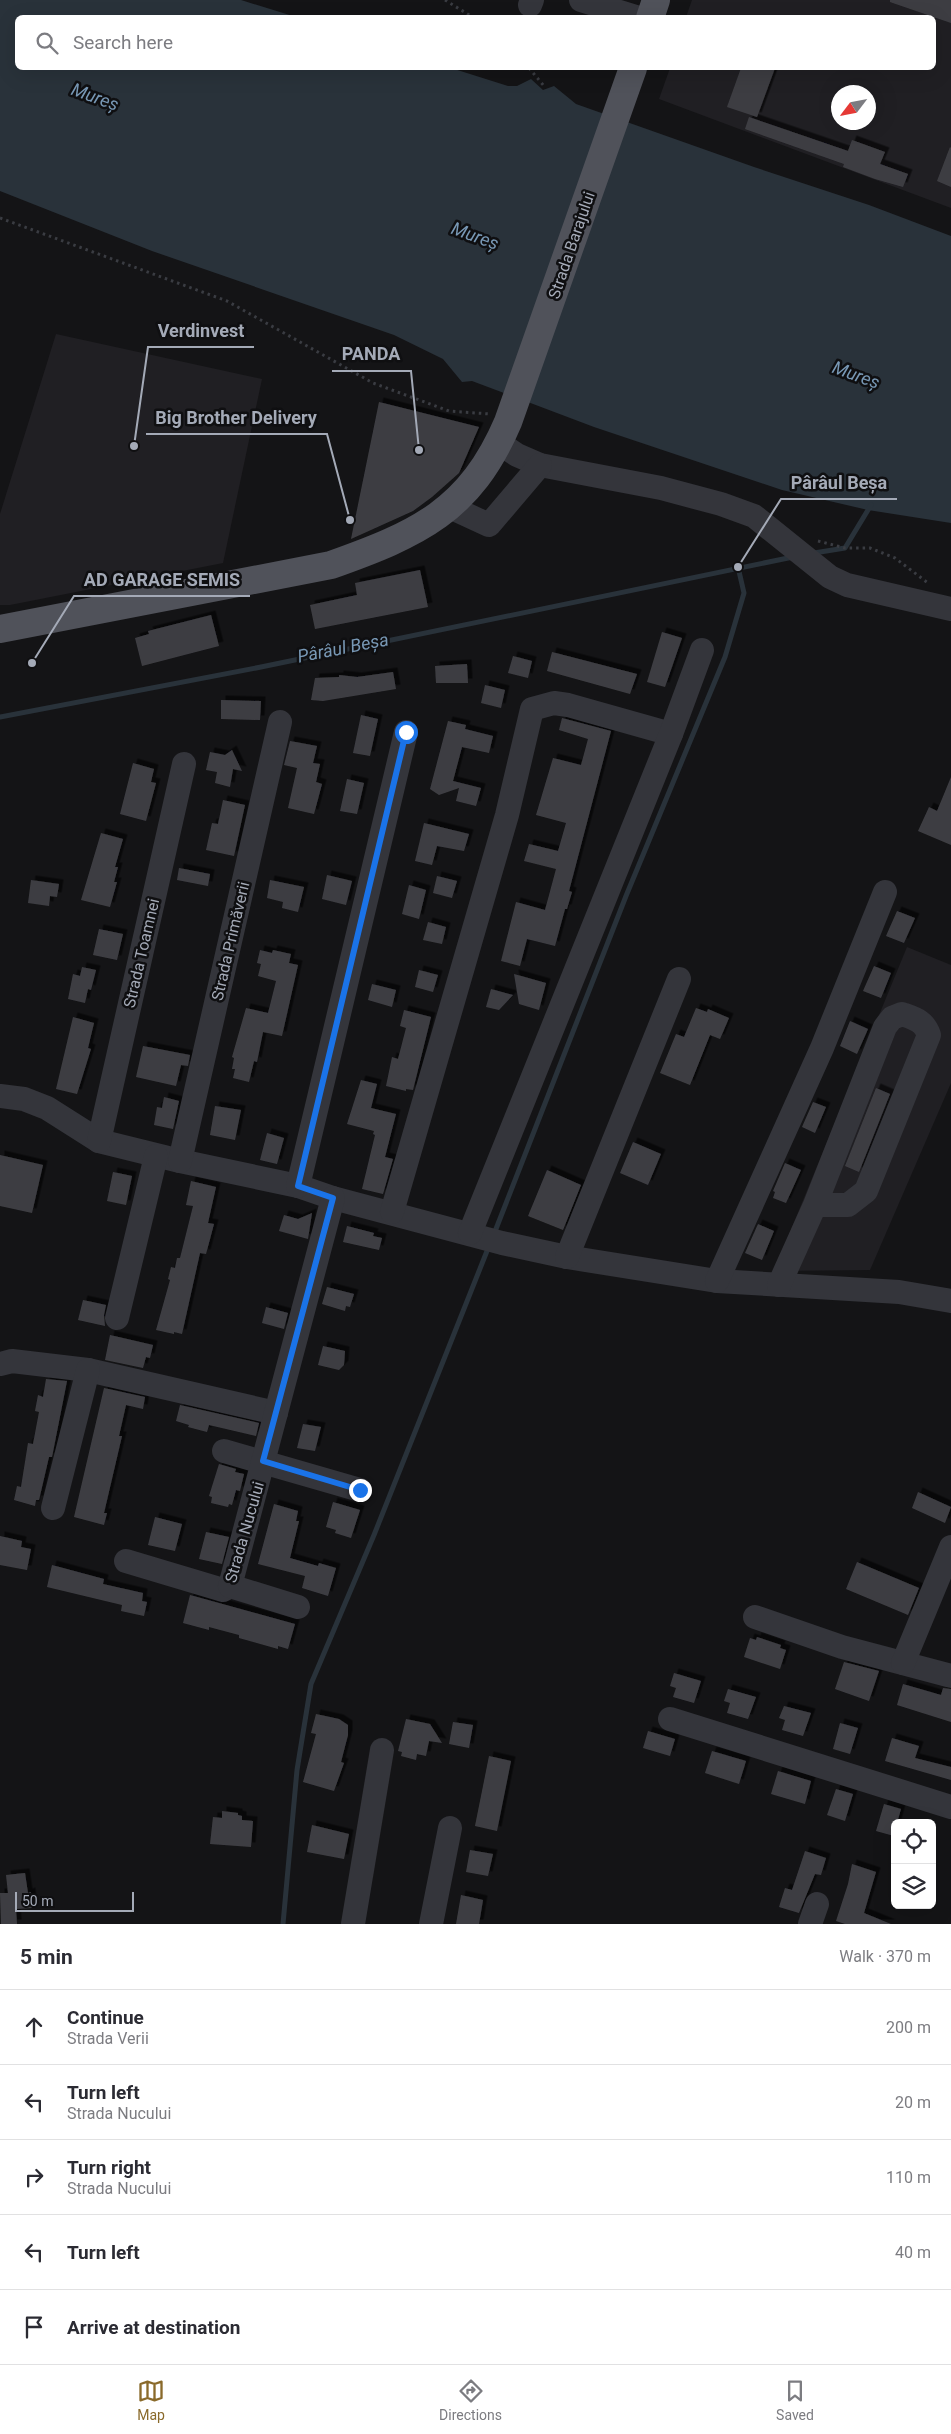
<!DOCTYPE html>
<html lang="en">
<head>
<meta charset="utf-8">
<style>
	:root { --surface:#fff; --page:#f2f2f3; --text:#2b2b33; --muted:#7c7c81; --line:#e1e1e2; --accent:#8a6a2b }
	body { margin:0; font-family:Roboto,sans-serif; background:var(--page); color:var(--text) }
	.controls { position:absolute; right:15px; bottom:15px; display:grid; overflow:hidden; border-radius:8px; box-shadow:0 5px 20px #0002 }
	.controls button { width:45px; height:45px; display:grid; place-items:center; padding:0; border:0; border-bottom:1px solid var(--line); background:var(--surface); color:var(--text); font:25px sans-serif }
	.compass { position:absolute; left:831px; top:85px; width:45px; height:45px; border-radius:50%; background:var(--surface); box-shadow:0 5px 20px #0002; rotate:238deg }
	.scale { position:absolute; left:15px; bottom:12px; width:119px; box-sizing:border-box; padding-left:5px; border:2px solid #a4aab7; border-top:0; font-size:14px; line-height:18px; white-space:nowrap; color:#a4aab7; -webkit-text-stroke:4px #0f0f11; paint-order:stroke }
	.stop { position:absolute; width:15px; height:15px; margin:-11px; border:4px solid #1a73e8; border-radius:50%; background:#fff }
	.stop.end { background:#1a73e8; border-color:#fff; box-shadow:0 1px 5px #0008 }
	.list { margin:0; padding:0; list-style:none }
	h2 { display:flex; justify-content:space-between; align-items:center; height:65px; margin:0; padding:0 20px; font-size:21px }
	h2 small { font-size:16px; font-weight:400; color:var(--muted) }
	.list li { display:grid; grid-template-columns:32px 1fr auto; gap:15px; align-items:center; box-sizing:border-box; height:75px; padding:0 20px; border-top:1px solid var(--line) }
	.list b { display:block; font-size:19px; white-space:nowrap }
	.list p { margin:0; font-size:16px; white-space:nowrap; color:var(--muted) }
	.list em { font-size:16px; font-style:normal; color:var(--muted) }
	.icon { flex:none; width:28px; height:28px; fill:none; stroke:currentColor; stroke-width:2; stroke-linecap:round; stroke-linejoin:round }
	.map { position:relative; flex:none; width:951px; height:1924px; overflow:hidden }
	.search { position:absolute; background:var(--surface); box-shadow:0 5px 20px #0002; left:15px; right:15px; top:15px; height:55px; display:flex; align-items:center; gap:12px; box-sizing:border-box; padding:0 18px; border-radius:8px; color:var(--muted); font-size:19px }
	.sheet { height:440px; background:var(--surface) }
	nav { display:flex; justify-content:space-around; align-items:center; box-sizing:border-box; height:70px; border-top:1px solid var(--line); background:var(--surface); font-size:14px; color:var(--muted) }
	nav a { display:grid; justify-items:center; gap:2px }
	nav .on { color:var(--accent) }
	.map>svg:first-child { display:block }
	.built { fill:#201f23; fill-rule:evenodd }
	.water { fill:#29323a }
	.lines { fill:none; stroke-linecap:round; stroke-linejoin:round }
	.stream { stroke:#29323a; stroke-width:5 }
	.building { fill:#3e3e43; filter:url(#shadow) }
	.path { stroke:#3a3c42; stroke-width:3; stroke-dasharray:2.5 4; stroke-linecap:butt }
	.minor { stroke:#34353b; stroke-width:24 }
	.major { stroke:#50525a; stroke-width:28 }
	.route { stroke:#1a73e8; stroke-width:6 }
	.labels { text-anchor:middle; stroke-width:5; stroke-linejoin:round; paint-order:stroke }
	.street-label { font-size:16px; fill:#a4aab7; stroke:#0f0f11 }
	.water-label { font-size:18px; font-style:italic; fill:#7898b5; stroke:#0f0f11 }
	.leader { fill:none; stroke:#a4aab7; stroke-width:2 }
	.callout-dot { fill:#a4aab7; stroke:#0f0f11; stroke-width:2 }
	.callout-label { font-size:18px; text-anchor:middle; font-weight:bold; fill:#a4aab7; stroke:#0f0f11; stroke-width:5; stroke-linejoin:round; paint-order:stroke }
</style>
</head>
<body>
<div class="map">
<svg width="951" height="1924" viewBox="0 0 951 1924">
	<defs>
		<filter id="shadow"><feDropShadow dx="4.5" dy="-4.5" stdDeviation="0" flood-color="#0009"/></filter>
	</defs>
	<rect width="100%" height="100%" fill="#141416"/>
	<g class="built">
		<path d="M 692,0 L 951,0 L 951,208 L 659,99 L 670,68 L 934,68 L 934,18 L 686,17 ZM 838,92 L 868,92 L 868,122 L 838,122 Z"/>
		<path d="M 56,334 L 262,379 L 223,563 L 10,605 L 0,605 L 0,514 Z"/>
		<path d="M 907,947 L 951,965 L 951,1083 L 870,1270 L 774,1271 Z"/>
	</g>
	<path class="water" d="M 0,0 L 241,0 L 296,17 L 18,18 L 18,68 L 451,68 L 508,86 L 517,86 L 531,79 L 543,90 L 554,86 L 576,104 L 754,167 L 869,205 L 951,236 L 951,523 L 868,510 L 782,490 L 594,427 L 472,381 L 462,382 L 443,359 L 394,335 L 152,251 L 0,191 Z"/>
	<g class="lines">
		<g class="stream">
			<path d="M 814,553 L 845,548 L 871,505"/>
			<path d="M 0,717 L 261,667 L 793,557"/>
			<path d="M 494,1234 L 626,896 L 725,657 L 744,593 L 738,567"/>
			<path d="M 283,1924 L 297,1770 L 311,1684 L 374,1535 L 489,1246"/>
		</g>
	</g>
	<g class="building">
		<path d="M 890,0 L 951,0 L 951,23 L 890,2 Z"/>
		<path d="M 741,68 L 775,68 L 757,117 L 727,107 Z"/>
		<path d="M 749,117 L 848,151 L 852,140 L 885,152 L 880,164 L 908,174 L 903,187 L 875,179 L 843,167 L 844,164 L 745,129 Z"/>
		<path d="M 950,147 L 951,148 L 951,187 L 937,181 Z"/>
		<path d="M 379,402 L 479,427 L 459,473 L 432,497 L 413,511 L 351,539 Z"/>
		<path d="M 420,570 L 428,607 L 315,629 L 310,605 L 357,595 L 355,583 Z"/>
		<path d="M 211,615 L 219,646 L 142,666 L 135,638 L 149,634 L 148,631 Z"/>
		<path d="M 662,632 L 682,638 L 665,687 L 647,682 Z"/>
		<path d="M 552,652 L 637,674 L 630,694 L 547,671 Z"/>
		<path d="M 513,656 L 532,661 L 528,678 L 508,673 Z"/>
		<path d="M 467,664 L 468,683 L 436,683 L 435,666 Z"/>
		<path d="M 393,672 L 396,689 L 323,701 L 311,700 L 315,678 L 339,677 L 339,675 L 357,677 Z"/>
		<path d="M 485,685 L 505,690 L 501,708 L 481,703 Z"/>
		<path d="M 221,700 L 261,701 L 260,720 L 221,719 Z"/>
		<path d="M 361,715 L 378,719 L 370,756 L 353,753 Z"/>
		<path d="M 562,718 L 611,731 L 569,891 L 572,892 L 567,909 L 565,909 L 555,946 L 527,939 L 520,966 L 501,961 L 516,902 L 545,910 L 556,869 L 524,861 L 529,844 L 558,851 L 566,823 L 536,815 L 553,758 L 581,765 L 588,739 L 559,730 Z"/>
		<path d="M 448,721 L 466,725 L 465,729 L 493,736 L 489,753 L 462,747 L 453,781 L 481,788 L 476,806 L 456,801 L 459,788 L 439,795 L 430,789 Z"/>
		<path d="M 290,741 L 317,746 L 313,763 L 320,764 L 316,782 L 322,784 L 314,814 L 288,808 L 297,768 L 284,765 Z"/>
		<path d="M 232,750 L 242,771 L 233,769 L 230,787 L 215,783 L 217,772 L 206,770 L 210,752 L 225,755 Z"/>
		<path d="M 133,763 L 154,769 L 151,782 L 156,783 L 146,821 L 120,814 Z"/>
		<path d="M 951,777 L 951,845 L 918,831 L 929,807 L 937,811 Z"/>
		<path d="M 347,779 L 364,783 L 357,814 L 340,811 Z"/>
		<path d="M 223,800 L 245,805 L 234,856 L 206,850 L 212,823 L 218,824 Z"/>
		<path d="M 424,823 L 469,834 L 464,851 L 437,846 L 432,865 L 415,861 Z"/>
		<path d="M 101,833 L 123,839 L 115,867 L 118,867 L 114,882 L 117,882 L 110,907 L 81,900 Z"/>
		<path d="M 179,868 L 210,874 L 208,886 L 177,880 Z"/>
		<path d="M 327,875 L 352,881 L 346,905 L 322,899 Z"/>
		<path d="M 437,876 L 457,881 L 452,898 L 433,893 Z"/>
		<path d="M 31,880 L 59,884 L 57,897 L 50,896 L 49,906 L 28,903 Z"/>
		<path d="M 270,880 L 304,887 L 298,912 L 282,908 L 283,902 L 267,898 Z"/>
		<path d="M 409,885 L 426,890 L 419,919 L 402,914 Z"/>
		<path d="M 897,911 L 915,918 L 904,943 L 886,936 Z"/>
		<path d="M 428,922 L 446,927 L 442,944 L 423,940 Z"/>
		<path d="M 99,929 L 123,934 L 117,960 L 93,955 Z"/>
		<path d="M 260,950 L 272,953 L 273,950 L 291,954 L 289,963 L 298,965 L 282,1036 L 263,1032 L 257,1062 L 254,1061 L 249,1082 L 233,1078 L 235,1069 L 232,1069 L 234,1058 L 232,1057 L 246,1008 L 268,1013 L 276,981 L 258,976 L 261,964 L 257,963 Z"/>
		<path d="M 874,966 L 891,973 L 881,998 L 863,991 Z"/>
		<path d="M 82,967 L 96,970 L 91,990 L 88,989 L 85,1003 L 68,999 L 73,974 L 80,976 Z"/>
		<path d="M 419,970 L 438,975 L 433,992 L 415,987 Z"/>
		<path d="M 514,974 L 546,983 L 539,1010 L 519,1004 Z"/>
		<path d="M 372,984 L 396,990 L 392,1007 L 368,1000 Z"/>
		<path d="M 491,989 L 513,995 L 499,1010 L 486,1007 Z"/>
		<path d="M 696,1008 L 707,1012 L 708,1009 L 729,1018 L 720,1039 L 710,1035 L 690,1085 L 660,1073 L 676,1034 L 684,1037 Z"/>
		<path d="M 404,1010 L 431,1017 L 413,1090 L 406,1089 L 406,1091 L 386,1086 L 392,1057 L 398,1059 L 406,1028 L 400,1026 Z"/>
		<path d="M 73,1017 L 94,1023 L 88,1048 L 91,1049 L 77,1094 L 56,1089 Z"/>
		<path d="M 850,1021 L 868,1029 L 857,1054 L 840,1046 Z"/>
		<path d="M 143,1046 L 190,1055 L 188,1066 L 181,1065 L 176,1086 L 136,1077 Z"/>
		<path d="M 361,1080 L 377,1084 L 371,1108 L 396,1114 L 385,1157 L 393,1159 L 383,1194 L 362,1189 L 375,1135 L 373,1134 L 374,1131 L 347,1124 Z"/>
		<path d="M 876,1088 L 890,1094 L 859,1172 L 845,1166 Z"/>
		<path d="M 164,1097 L 179,1101 L 173,1129 L 154,1125 L 157,1107 L 162,1108 Z"/>
		<path d="M 813,1102 L 826,1107 L 815,1133 L 802,1127 Z"/>
		<path d="M 215,1106 L 241,1110 L 235,1140 L 210,1135 Z"/>
		<path d="M 267,1133 L 284,1138 L 277,1164 L 260,1160 Z"/>
		<path d="M 633,1142 L 661,1154 L 648,1185 L 620,1173 Z"/>
		<path d="M 0,1155 L 43,1165 L 32,1213 L 0,1206 Z"/>
		<path d="M 785,1163 L 801,1170 L 786,1203 L 773,1198 L 775,1192 L 773,1191 Z"/>
		<path d="M 547,1170 L 581,1185 L 563,1230 L 528,1216 Z"/>
		<path d="M 113,1172 L 132,1176 L 126,1205 L 107,1201 Z"/>
		<path d="M 191,1181 L 216,1187 L 208,1223 L 214,1224 L 206,1254 L 200,1253 L 182,1334 L 174,1332 L 174,1334 L 156,1330 L 170,1280 L 168,1279 L 171,1267 L 175,1268 L 177,1258 L 180,1258 L 193,1206 L 186,1205 Z"/>
		<path d="M 312,1213 L 308,1239 L 279,1231 L 284,1215 L 298,1219 Z"/>
		<path d="M 758,1224 L 774,1231 L 762,1260 L 745,1253 Z"/>
		<path d="M 347,1226 L 374,1233 L 373,1236 L 382,1238 L 379,1250 L 343,1242 Z"/>
		<path d="M 327,1287 L 354,1294 L 350,1307 L 346,1306 L 345,1311 L 322,1304 Z"/>
		<path d="M 83,1300 L 106,1305 L 104,1315 L 105,1326 L 78,1320 Z"/>
		<path d="M 266,1307 L 288,1313 L 284,1329 L 262,1323 Z"/>
		<path d="M 110,1335 L 153,1345 L 150,1358 L 146,1357 L 143,1368 L 105,1360 Z"/>
		<path d="M 323,1346 L 345,1351 L 344,1365 L 339,1370 L 318,1365 Z"/>
		<path d="M 46,1379 L 67,1381 L 52,1457 L 49,1457 L 39,1500 L 36,1500 L 35,1506 L 14,1500 L 17,1486 L 21,1487 L 28,1443 L 33,1444 L 39,1412 L 35,1411 L 38,1395 L 43,1397 Z"/>
		<path d="M 104,1388 L 145,1397 L 143,1409 L 126,1405 L 119,1436 L 122,1436 L 104,1513 L 107,1513 L 104,1525 L 74,1517 Z"/>
		<path d="M 180,1405 L 259,1423 L 256,1436 L 209,1425 L 207,1432 L 188,1427 L 189,1425 L 176,1421 Z"/>
		<path d="M 303,1424 L 321,1427 L 315,1451 L 297,1448 Z"/>
		<path d="M 219,1464 L 236,1469 L 235,1472 L 244,1474 L 240,1491 L 236,1490 L 232,1505 L 229,1504 L 228,1507 L 211,1503 L 212,1497 L 209,1496 Z"/>
		<path d="M 918,1492 L 951,1507 L 945,1523 L 912,1508 Z"/>
		<path d="M 333,1502 L 360,1510 L 351,1538 L 335,1533 L 336,1530 L 326,1527 Z"/>
		<path d="M 274,1504 L 298,1511 L 296,1521 L 299,1521 L 290,1558 L 318,1566 L 319,1563 L 336,1568 L 328,1596 L 302,1588 L 305,1576 L 258,1564 Z"/>
		<path d="M 155,1517 L 182,1524 L 175,1551 L 148,1545 Z"/>
		<path d="M 206,1532 L 229,1537 L 222,1564 L 199,1559 Z"/>
		<path d="M 0,1536 L 22,1541 L 21,1547 L 31,1549 L 27,1570 L 0,1565 Z"/>
		<path d="M 857,1562 L 919,1588 L 908,1615 L 846,1589 Z"/>
		<path d="M 52,1565 L 104,1579 L 103,1584 L 143,1593 L 142,1601 L 147,1602 L 144,1616 L 121,1611 L 122,1605 L 47,1587 Z"/>
		<path d="M 190,1595 L 295,1624 L 288,1649 L 278,1646 L 278,1649 L 239,1638 L 239,1635 L 209,1627 L 209,1630 L 183,1623 Z"/>
		<path d="M 757,1637 L 781,1645 L 780,1648 L 786,1650 L 780,1669 L 744,1657 L 750,1638 L 756,1640 Z"/>
		<path d="M 844,1662 L 879,1671 L 869,1701 L 835,1689 Z"/>
		<path d="M 674,1673 L 701,1681 L 694,1703 L 673,1697 L 676,1688 L 670,1686 Z"/>
		<path d="M 903,1684 L 941,1695 L 943,1688 L 951,1689 L 951,1722 L 897,1705 Z"/>
		<path d="M 728,1689 L 756,1697 L 748,1719 L 727,1713 L 730,1703 L 724,1701 Z"/>
		<path d="M 784,1706 L 811,1713 L 803,1736 L 782,1730 L 785,1720 L 779,1718 Z"/>
		<path d="M 316,1714 L 339,1719 L 348,1725 L 348,1735 L 341,1762 L 344,1763 L 334,1791 L 303,1782 L 316,1734 L 311,1733 Z"/>
		<path d="M 406,1719 L 430,1724 L 442,1743 L 429,1741 L 426,1756 L 417,1754 L 416,1760 L 401,1756 L 402,1752 L 398,1751 Z"/>
		<path d="M 453,1722 L 473,1725 L 469,1748 L 449,1744 Z"/>
		<path d="M 840,1723 L 858,1728 L 850,1754 L 833,1749 Z"/>
		<path d="M 648,1731 L 675,1739 L 670,1756 L 643,1748 Z"/>
		<path d="M 892,1738 L 919,1746 L 915,1758 L 951,1767 L 951,1780 L 885,1761 Z"/>
		<path d="M 712,1751 L 746,1761 L 739,1784 L 705,1773 Z"/>
		<path d="M 489,1756 L 511,1761 L 497,1831 L 475,1826 Z"/>
		<path d="M 778,1771 L 811,1781 L 805,1804 L 771,1794 Z"/>
		<path d="M 836,1789 L 853,1794 L 845,1821 L 827,1815 Z"/>
		<path d="M 884,1804 L 901,1809 L 897,1823 L 895,1823 L 894,1836 L 876,1831 Z"/>
		<path d="M 222,1811 L 238,1813 L 238,1815 L 242,1816 L 242,1820 L 253,1821 L 251,1847 L 210,1844 L 213,1817 L 222,1818 Z"/>
		<path d="M 312,1825 L 349,1834 L 344,1859 L 307,1852 Z"/>
		<path d="M 470,1850 L 493,1854 L 488,1876 L 466,1872 Z"/>
		<path d="M 805,1851 L 826,1858 L 821,1875 L 815,1874 L 799,1913 L 779,1907 L 785,1888 L 792,1890 Z"/>
		<path d="M 852,1864 L 876,1872 L 864,1913 L 891,1924 L 845,1924 L 836,1921 L 848,1884 Z"/>
		<path d="M 25,1873 L 28,1893 L 31,1892 L 32,1908 L 16,1909 L 17,1924 L 1,1924 L 0,1893 L 8,1893 L 6,1875 Z"/>
		<path d="M 461,1895 L 483,1900 L 479,1924 L 456,1924 Z"/>
	</g>
	<g class="lines">
		<g class="path">
			<path d="M 445,0 L 474,18"/>
			<path d="M 529,68 L 544,86"/>
			<path d="M 0,218 L 227,301 L 373,383 L 449,411 L 490,414"/>
			<path d="M 818,541 L 845,548 L 870,548 L 895,558 L 928,583"/>
		</g>
		<g class="minor">
			<path d="M 581,0 L 639,18"/>
			<path d="M 530,5 L 532,0"/>
			<path d="M 499,443 L 517,455 L 540,465 L 661,488 L 721,504 L 754,516 L 830,577 L 847,585 L 951,609"/>
			<path d="M 450,507 L 489,525 L 540,465"/>
			<path d="M 0,1096 L 24,1099 L 47,1108 L 99,1141 L 180,1161 L 298,1186 L 333,1198 L 502,1243 L 567,1257 L 717,1281 L 899,1292 L 951,1301"/>
			<path d="M 99,1141 L 184,764"/>
			<path d="M 180,1161 L 280,722"/>
			<path d="M 298,1186 L 406,732"/>
			<path d="M 392,1212 L 507,815 L 532,709 L 554,703 L 568,705 L 671,734"/>
			<path d="M 470,1233 L 671,734 L 702,650"/>
			<path d="M 567,1257 L 679,979"/>
			<path d="M 717,1281 L 822,1048 L 885,892"/>
			<path d="M 779,1285 L 815,1205 L 885,1027 L 892,1018 L 902,1014 C 916,1019 924,1021 929,1035 L 866,1191 L 848,1205 L 815,1205"/>
			<path d="M 117,1318 L 156,1156"/>
			<path d="M 0,1364 L 12,1361 L 88,1370 L 276,1413"/>
			<path d="M 224,1451 L 360,1490"/>
			<path d="M 53,1508 L 88,1370"/>
			<path d="M 126,1561 L 223,1590 L 230,1586 L 333,1198"/>
			<path d="M 230,1586 L 298,1607"/>
			<path d="M 755,1617 L 842,1647 L 951,1676"/>
			<path d="M 903,1663 L 951,1547"/>
			<path d="M 670,1719 L 951,1807"/>
			<path d="M 353,1924 L 382,1750"/>
			<path d="M 431,1924 L 450,1828"/>
			<path d="M 810,1924 L 817,1904"/>
		</g>
		<g class="major">
			<path d="M 650,18 L 656,0"/>
			<path d="M 0,629 L 331,565 C 418,534 470,511 508,422 L 633,68"/>
		</g>
	</g>
	<g class="lines">
		<path class="route" d="M 360,1490 L 263,1461 L 333,1198 L 298,1186 L 406,732"/>
	</g>
	<g class="labels">
		<g class="street-label">
			<text transform="translate(571 245) rotate(-71)" y="6">Strada Barajului</text>
			<text transform="translate(230 941) rotate(-77)" y="6">Strada Primăverii</text>
			<text transform="translate(141 953) rotate(-77)" y="6">Strada Toamnei</text>
			<text transform="translate(244 1532) rotate(-74)" y="6">Strada Nucului</text>
		</g>
		<g class="water-label">
			<text transform="translate(95 97) rotate(20)" y="6">Mureș</text>
			<text transform="translate(475 236) rotate(20)" y="6">Mureș</text>
			<text transform="translate(856 375) rotate(20)" y="6">Mureș</text>
			<text transform="translate(343 648) rotate(-11)" y="6">Pârâul Beșa</text>
		</g>
	</g>
	<path class="leader" d="M134 446L148 347H254M419 450L411 371H332M350 520L327 434H146M738 567L781 499H897M32 663L74 596H250"/>
	<g class="callout-dot">
		<circle cx="134" cy="446" r="5"/>
		<circle cx="419" cy="450" r="5"/>
		<circle cx="350" cy="520" r="5"/>
		<circle cx="738" cy="567" r="5"/>
		<circle cx="32" cy="663" r="5"/>
	</g>
	<g class="callout-label">
		<text x="201" y="337">Verdinvest</text>
		<text x="371" y="360">PANDA</text>
		<text x="236" y="424">Big Brother Delivery</text>
		<text x="839" y="489">Pârâul Beșa</text>
		<text x="162" y="586">AD GARAGE SEMIS</text>
	</g>
</svg>
<div class="controls">
<button><svg class="icon" aria-label="locate" viewBox="0 0 24 24"><circle cx="12" cy="12" r="6"/><path d="M12 2v4M12 18v4M2 12h4M18 12h4"/></svg></button>
<button><svg class="icon" aria-label="layers" viewBox="0 0 24 24"><path d="M12 4l9 5-9 5-9-5zM3 14l9 5 9-5"/></svg></button>
</div>
<svg class="compass" viewBox="-18 -18 36 36"><path d="M0-13l5 13h-10z" fill="#e53935"/><path d="M0 13l5-13h-10z" fill="#7c7c81"/></svg>
<div class="scale">50 m</div>
<div class="stop" style="left:406px;top:732px"></div>
<div class="stop end" style="left:360px;top:1490px"></div>
<div class="search"><svg class="icon" aria-label="search" viewBox="0 0 24 24"><circle cx="10" cy="10" r="6"/><path d="M15 15l6 6"/></svg>Search here</div>
</div>
<section class="sheet">
<h2>5 min<small>Walk · 370 m</small></h2>
<ul class="list">
<li><svg class="icon" aria-label="ahead" viewBox="0 0 24 24"><path d="M12 20V5M6 11l6-6 6 6"/></svg><div><b>Continue</b><p>Strada Verii</p></div><em>200 m</em></li>
<li><svg class="icon" aria-label="left" viewBox="0 0 24 24"><path d="M17 20v-9H6M10 6l-5 5 5 5"/></svg><div><b>Turn left</b><p>Strada Nucului</p></div><em>20 m</em></li>
<li><svg class="icon" aria-label="right" viewBox="0 0 24 24"><path d="M7 20v-9h11M14 6l5 5-5 5"/></svg><div><b>Turn right</b><p>Strada Nucului</p></div><em>110 m</em></li>
<li><svg class="icon" aria-label="left" viewBox="0 0 24 24"><path d="M17 20v-9H6M10 6l-5 5 5 5"/></svg><div><b>Turn left</b></div><em>40 m</em></li>
<li><svg class="icon" aria-label="arrive" viewBox="0 0 24 24"><path d="M6 21V4h12l-3 4 3 4H6"/></svg><div><b>Arrive at destination</b></div></li>
</ul>
</section>
<nav>
<a class="on"><svg class="icon" aria-label="map" viewBox="0 0 24 24"><path d="M3 6l6-2 6 2 6-2v14l-6 2-6-2-6 2zM9 4v14M15 6v14"/></svg>Map</a>
<a><svg class="icon" aria-label="directions" viewBox="0 0 24 24"><path d="M12 3l9 9-9 9-9-9zM9 14v-3h6M13 9l2 2-2 2"/></svg>Directions</a>
<a><svg class="icon" aria-label="saved" viewBox="0 0 24 24"><path d="M7 4h10v16l-5-4-5 4z"/></svg>Saved</a>
</nav>
</body>
</html>
